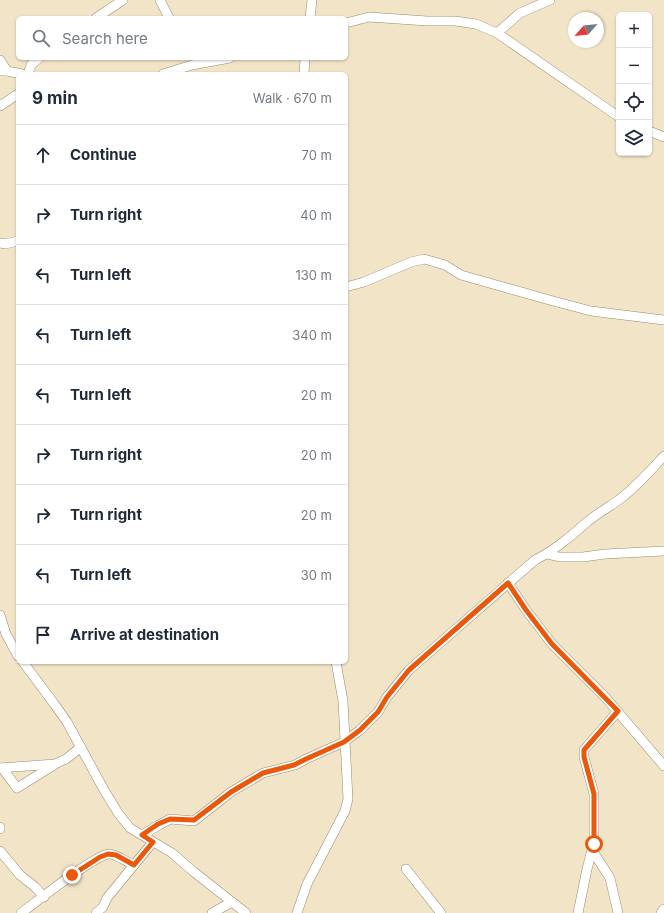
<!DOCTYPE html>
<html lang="en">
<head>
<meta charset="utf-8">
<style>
	:root { --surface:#fff; --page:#f2f2f3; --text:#1f2937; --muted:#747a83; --line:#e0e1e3 }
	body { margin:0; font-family:Inter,sans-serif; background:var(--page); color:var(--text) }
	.controls { position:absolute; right:12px; top:12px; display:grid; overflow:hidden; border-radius:6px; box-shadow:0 1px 3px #0004 }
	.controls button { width:36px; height:36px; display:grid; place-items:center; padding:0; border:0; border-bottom:1px solid var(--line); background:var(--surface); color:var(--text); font:20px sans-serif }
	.compass { position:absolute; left:568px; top:12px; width:36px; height:36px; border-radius:50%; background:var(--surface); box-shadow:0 1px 3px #0004; rotate:243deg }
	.stop { position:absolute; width:12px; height:12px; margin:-9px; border:3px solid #ea580c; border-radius:50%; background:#fff }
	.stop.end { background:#ea580c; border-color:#fff; box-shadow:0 1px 4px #0008 }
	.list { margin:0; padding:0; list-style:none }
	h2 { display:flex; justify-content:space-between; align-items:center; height:52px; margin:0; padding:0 16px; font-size:17px }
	h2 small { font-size:13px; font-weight:400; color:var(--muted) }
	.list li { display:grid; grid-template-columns:26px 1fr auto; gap:12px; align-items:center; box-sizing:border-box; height:60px; padding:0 16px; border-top:1px solid var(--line) }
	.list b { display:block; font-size:15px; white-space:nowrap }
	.list em { font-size:13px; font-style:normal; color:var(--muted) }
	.icon { flex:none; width:22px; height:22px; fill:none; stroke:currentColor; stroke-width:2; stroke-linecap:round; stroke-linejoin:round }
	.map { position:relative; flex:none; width:664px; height:913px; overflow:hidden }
	.search { position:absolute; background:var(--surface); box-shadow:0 1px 3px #0004; left:16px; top:16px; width:332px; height:44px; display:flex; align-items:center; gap:10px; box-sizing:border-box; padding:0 14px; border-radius:6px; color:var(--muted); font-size:15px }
	.panel { position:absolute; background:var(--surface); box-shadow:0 1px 3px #0004; left:16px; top:72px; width:332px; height:592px; border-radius:6px }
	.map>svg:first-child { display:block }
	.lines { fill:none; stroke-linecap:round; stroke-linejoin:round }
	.minor-casing { stroke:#978b70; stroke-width:10 }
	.minor { stroke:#fff; stroke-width:9 }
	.route { stroke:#ea580c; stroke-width:5 }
</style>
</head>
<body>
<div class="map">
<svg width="664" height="913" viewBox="0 0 664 913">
	<rect width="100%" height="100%" fill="#f1e4c7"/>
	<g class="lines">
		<defs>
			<g id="minor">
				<path d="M 160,0 L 169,18"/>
				<path d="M 96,18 L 123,0"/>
				<path d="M 310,18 L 312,0"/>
				<path d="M 346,23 L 369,17 L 427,21 L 455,21 L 476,24 L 497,33 L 619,117"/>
				<path d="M 497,33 L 520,13 L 550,0"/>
				<path d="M 0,60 L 7,71"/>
				<path d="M 0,71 L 7,71 L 22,74"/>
				<path d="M 28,74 L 31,65 L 39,58"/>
				<path d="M 163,74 L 192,65 L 230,58"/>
				<path d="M 304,74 L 305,58"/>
				<path d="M 0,106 L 18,94"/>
				<path d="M 649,131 L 664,137"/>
				<path d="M 0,243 L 5,244 L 18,241"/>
				<path d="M 346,287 L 364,282 L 411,262 L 424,259 L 445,265 L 461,275 L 553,301 L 591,311 L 664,320"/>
				<path d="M 547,554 L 559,557 L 583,557 L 605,554 L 664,551"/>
				<path d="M 508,583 L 526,610 L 552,644 L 606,698 L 664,766"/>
				<path d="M 0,615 L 6,634 L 18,656"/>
				<path d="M 23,662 L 55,705 L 67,722 L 104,790 L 118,813 L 130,828 L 172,853 L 194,872 L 246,913"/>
				<path d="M 0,768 L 55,764 L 66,759 L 81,747"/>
				<path d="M 2,768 L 17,788 L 54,765"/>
				<path d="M 0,827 L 0,829"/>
				<path d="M 142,835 L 159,825 L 170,819 L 194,821 L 231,792 L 263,773 L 295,765 L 306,759 L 344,742 L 360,730 L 378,712 L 387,697 L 409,670 L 535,560 C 555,550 571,536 587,522 C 598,513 609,507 620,499 C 636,487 650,471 664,456"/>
				<path d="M 0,851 L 20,875 L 35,887 L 44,897"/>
				<path d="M 406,869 L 441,913"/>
				<path d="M 21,913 C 35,903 96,854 109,854 C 117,854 126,862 134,865 L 153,842"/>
				<path d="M 96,913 L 103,907 L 107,898 L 134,865"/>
				<path d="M 212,913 L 232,902"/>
				<path d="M 297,913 L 307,884 L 345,811 L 348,799 L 343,701 L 336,662"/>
				<path d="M 578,913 L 587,869 L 592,850"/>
				<path d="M 618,913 L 610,878 L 592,850 L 594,844 L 594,794 L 584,757 L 584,750 L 618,711"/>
				<path d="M 661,913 L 664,909"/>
			</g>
		</defs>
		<use href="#minor" class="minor-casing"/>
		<use href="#minor" class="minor"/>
	</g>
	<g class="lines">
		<path class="route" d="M 72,875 L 100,857 L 108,854 L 116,855 L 134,865 L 153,842 L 142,835 L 158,824 L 170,819 L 194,820 L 231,792 L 263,773 L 294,765 L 306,759 L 344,742 L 360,730 L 378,712 L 387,697 L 409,670 L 508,583 L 526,610 L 552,644 L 618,711 L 584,750 L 584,757 L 594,794 L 594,844"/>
	</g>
</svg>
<div class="controls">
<button>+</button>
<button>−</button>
<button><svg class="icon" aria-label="locate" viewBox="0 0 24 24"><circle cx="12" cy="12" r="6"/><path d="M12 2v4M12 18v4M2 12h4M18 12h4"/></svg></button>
<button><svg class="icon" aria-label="layers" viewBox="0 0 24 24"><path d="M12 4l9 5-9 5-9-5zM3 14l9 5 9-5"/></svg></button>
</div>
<svg class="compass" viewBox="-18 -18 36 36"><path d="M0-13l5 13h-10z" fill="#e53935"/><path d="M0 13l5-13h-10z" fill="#747a83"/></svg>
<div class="stop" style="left:594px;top:844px"></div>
<div class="stop end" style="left:72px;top:875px"></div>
<div class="search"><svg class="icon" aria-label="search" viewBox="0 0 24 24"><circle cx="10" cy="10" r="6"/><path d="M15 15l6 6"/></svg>Search here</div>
<section class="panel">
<h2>9 min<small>Walk · 670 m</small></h2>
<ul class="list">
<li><svg class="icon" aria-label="ahead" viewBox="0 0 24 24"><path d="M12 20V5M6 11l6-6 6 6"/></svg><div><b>Continue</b></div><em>70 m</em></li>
<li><svg class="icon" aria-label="right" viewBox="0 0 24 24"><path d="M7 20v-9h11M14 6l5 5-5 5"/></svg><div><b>Turn right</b></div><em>40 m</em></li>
<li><svg class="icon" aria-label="left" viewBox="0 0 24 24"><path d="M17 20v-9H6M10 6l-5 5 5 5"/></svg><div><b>Turn left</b></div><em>130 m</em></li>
<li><svg class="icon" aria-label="left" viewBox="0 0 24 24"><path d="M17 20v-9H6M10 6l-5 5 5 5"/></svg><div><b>Turn left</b></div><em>340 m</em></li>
<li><svg class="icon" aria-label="left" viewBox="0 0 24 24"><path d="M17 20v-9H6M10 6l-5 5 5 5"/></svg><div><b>Turn left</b></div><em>20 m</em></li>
<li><svg class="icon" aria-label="right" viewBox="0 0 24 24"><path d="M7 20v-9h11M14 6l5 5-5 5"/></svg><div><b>Turn right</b></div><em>20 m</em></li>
<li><svg class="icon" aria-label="right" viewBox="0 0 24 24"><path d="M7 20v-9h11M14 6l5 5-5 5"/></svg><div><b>Turn right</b></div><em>20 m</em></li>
<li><svg class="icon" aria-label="left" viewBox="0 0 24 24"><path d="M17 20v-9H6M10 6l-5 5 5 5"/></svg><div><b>Turn left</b></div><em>30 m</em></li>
<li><svg class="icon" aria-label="arrive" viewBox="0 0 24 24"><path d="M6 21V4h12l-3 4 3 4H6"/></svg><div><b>Arrive at destination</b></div></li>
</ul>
</section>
</div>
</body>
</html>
